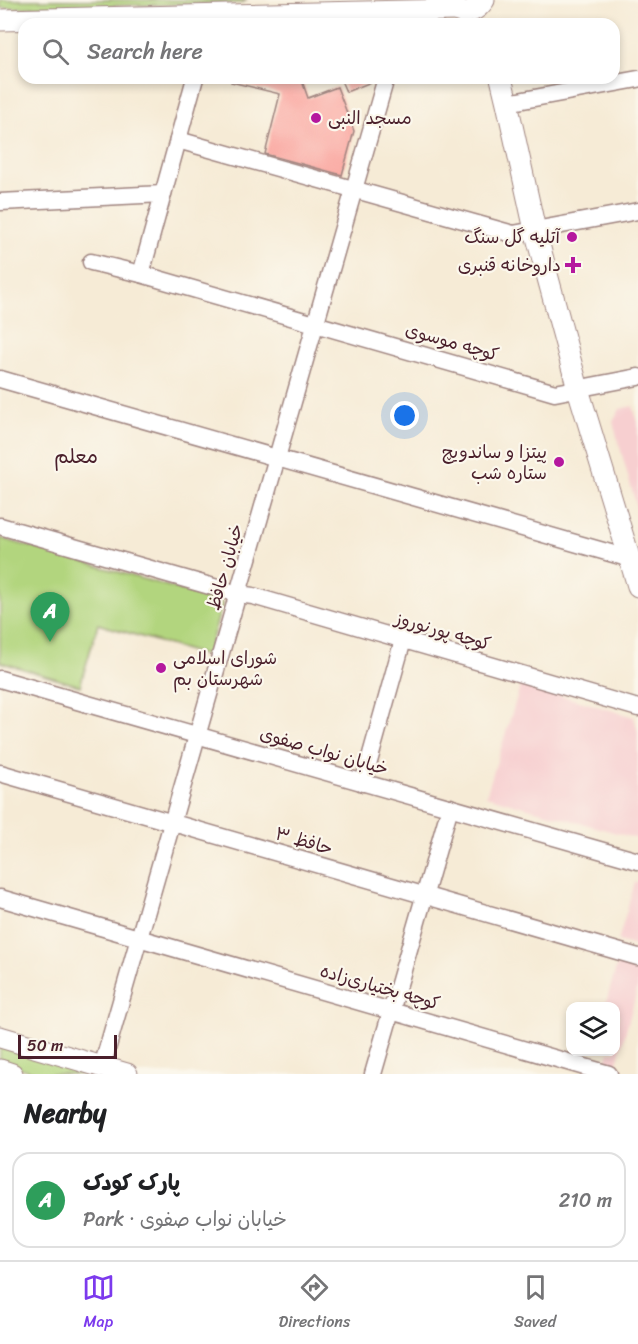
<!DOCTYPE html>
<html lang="en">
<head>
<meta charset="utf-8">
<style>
	:root { --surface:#fff; --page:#f6f6f6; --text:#202124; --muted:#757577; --line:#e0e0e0; --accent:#7c3aed }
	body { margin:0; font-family:Sriracha,"Playpen Sans Arabic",sans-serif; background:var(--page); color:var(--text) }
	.controls { position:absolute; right:18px; bottom:18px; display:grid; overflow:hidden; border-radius:12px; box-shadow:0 3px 9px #0003 }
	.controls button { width:54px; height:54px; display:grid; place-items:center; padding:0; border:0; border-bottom:2px solid var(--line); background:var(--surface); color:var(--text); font:30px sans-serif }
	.scale { position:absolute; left:18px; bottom:15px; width:99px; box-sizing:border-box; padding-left:6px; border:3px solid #4a1f2b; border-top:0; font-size:16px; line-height:21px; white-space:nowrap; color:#4a1f2b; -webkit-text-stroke:4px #fbf7ec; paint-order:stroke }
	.you { position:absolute; left:405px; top:416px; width:21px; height:21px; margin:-15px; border:4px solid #fff; border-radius:50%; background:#1a73e8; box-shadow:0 0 0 9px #1a73e833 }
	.badge { display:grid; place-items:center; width:39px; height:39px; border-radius:50%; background:var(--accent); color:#fff; font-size:20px; font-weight:700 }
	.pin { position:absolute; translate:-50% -50px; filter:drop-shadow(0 2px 3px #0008) }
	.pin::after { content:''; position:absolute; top:32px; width:21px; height:18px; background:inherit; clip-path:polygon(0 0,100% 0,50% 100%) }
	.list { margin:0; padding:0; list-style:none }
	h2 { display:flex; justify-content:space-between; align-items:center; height:78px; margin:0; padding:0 24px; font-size:26px }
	h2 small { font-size:20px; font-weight:400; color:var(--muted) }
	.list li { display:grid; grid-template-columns:39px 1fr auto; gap:18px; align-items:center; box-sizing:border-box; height:96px; margin:0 12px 12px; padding:0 12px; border:2px solid var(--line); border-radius:18px }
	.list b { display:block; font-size:22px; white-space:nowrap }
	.list p { margin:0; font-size:20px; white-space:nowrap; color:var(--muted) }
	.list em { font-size:20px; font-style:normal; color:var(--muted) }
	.icon { flex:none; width:33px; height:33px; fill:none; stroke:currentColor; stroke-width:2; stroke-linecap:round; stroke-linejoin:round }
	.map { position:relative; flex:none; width:638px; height:1074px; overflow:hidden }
	.search { position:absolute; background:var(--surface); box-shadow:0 3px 9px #0003; left:18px; right:18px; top:18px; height:66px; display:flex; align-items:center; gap:15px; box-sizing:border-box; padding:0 21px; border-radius:18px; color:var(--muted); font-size:22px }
	.sheet { height:186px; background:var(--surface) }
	nav { display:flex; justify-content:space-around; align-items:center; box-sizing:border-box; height:84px; border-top:2px solid var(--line); background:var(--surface); font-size:16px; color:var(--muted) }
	nav a { display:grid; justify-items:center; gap:3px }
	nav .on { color:var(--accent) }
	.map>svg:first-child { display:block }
	.built { fill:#f7cfd0 }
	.green { fill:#b2d57e; stroke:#7e7a54; stroke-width:1.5 }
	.building { fill:#faa49e }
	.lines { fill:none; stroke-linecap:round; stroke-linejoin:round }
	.minor-casing { stroke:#a08580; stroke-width:19 }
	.major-casing { stroke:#a08580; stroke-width:23 }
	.minor { stroke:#fff; stroke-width:16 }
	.major { stroke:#fff; stroke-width:21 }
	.poi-dot { fill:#b5179e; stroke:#fbf7ec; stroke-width:2 }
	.labels { text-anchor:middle; stroke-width:4.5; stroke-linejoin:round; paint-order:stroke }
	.poi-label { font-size:18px; fill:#4a1f2b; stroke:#fbf7ec; text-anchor:end }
	.street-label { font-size:18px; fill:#4a1f2b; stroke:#fbf7ec }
	.neighbourhood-label { font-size:20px; fill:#4a1f2b; stroke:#fbf7ec }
</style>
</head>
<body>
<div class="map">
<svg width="638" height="1074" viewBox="0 0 638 1074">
	<rect width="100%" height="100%" fill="#fbf7ec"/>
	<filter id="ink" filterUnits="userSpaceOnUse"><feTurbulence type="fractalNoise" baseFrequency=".0167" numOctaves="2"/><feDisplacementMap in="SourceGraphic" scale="12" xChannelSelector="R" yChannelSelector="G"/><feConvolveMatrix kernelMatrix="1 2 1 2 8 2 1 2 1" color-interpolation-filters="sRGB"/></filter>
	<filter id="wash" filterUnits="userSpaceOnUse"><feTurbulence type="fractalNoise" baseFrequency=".008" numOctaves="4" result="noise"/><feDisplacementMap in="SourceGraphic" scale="24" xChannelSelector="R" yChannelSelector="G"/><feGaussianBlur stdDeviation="1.35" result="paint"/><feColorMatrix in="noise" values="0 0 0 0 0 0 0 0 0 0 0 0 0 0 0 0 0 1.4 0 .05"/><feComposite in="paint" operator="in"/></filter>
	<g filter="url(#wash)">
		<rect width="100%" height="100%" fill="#f6ebd6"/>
		<g class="built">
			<path d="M 633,406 L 638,425 L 638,512 L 613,422 L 620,409 Z"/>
			<path d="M 521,684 L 634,717 L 638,732 L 638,839 L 486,796 Z"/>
			<path d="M 635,882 L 638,882 L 638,947 L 618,941 Z"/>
			<path d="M 618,961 L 638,967 L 638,987 L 616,1066 L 606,1063 L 609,1052 L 616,1052 L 616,1027 L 619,1015 L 616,1013 L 616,1006 L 605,1006 Z"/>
		</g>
		<g class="green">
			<path d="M 0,0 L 247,0 L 241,3 L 0,8 Z"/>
			<path d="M 0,538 L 220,601 L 222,605 L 207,656 L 98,624 L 80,686 L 0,662 Z"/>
			<path d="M 0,1046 L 98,1074 L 40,1074 L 0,1062 Z"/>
		</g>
		<g id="blocks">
			<g class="building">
				<path d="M 232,78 L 301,78 L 308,98 L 337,87 L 354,131 L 342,175 L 265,154 L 280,94 L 231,82 Z"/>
				<path d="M 340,78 L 375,78 L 374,81 L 346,92 Z"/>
			</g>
		</g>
	</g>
	<g filter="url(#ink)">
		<use href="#blocks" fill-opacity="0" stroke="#a08580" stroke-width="1.5"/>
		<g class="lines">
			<defs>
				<g id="minor">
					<path d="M 507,103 L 638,79"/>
					<path d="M 178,140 L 513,234 L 638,211"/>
					<path d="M 0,202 L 163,194"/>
					<path d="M 91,262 L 141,274 L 555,393 L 638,377"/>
					<path d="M 141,274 L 195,78"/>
					<path d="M 0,379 L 631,559"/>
					<path d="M 0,526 L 238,594 L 253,596 L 638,708"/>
					<path d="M 0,679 L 638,861"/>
					<path d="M 0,773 L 638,957"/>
					<path d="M 363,783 L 403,640"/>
					<path d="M 0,898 L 609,1074"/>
					<path d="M 102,1067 L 386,78"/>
					<path d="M 373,1074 L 450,807"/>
				</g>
				<g id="major">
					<path d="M 446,1 C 457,16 473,16 484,0"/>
					<path d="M 0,20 L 455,10"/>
					<path d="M 501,78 L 507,103 L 535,230 L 578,389 L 638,586"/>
					<path d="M 0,1037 L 127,1074"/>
					<path d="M 0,1070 L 12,1074"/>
				</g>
			</defs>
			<use href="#minor" class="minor-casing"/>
			<use href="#major" class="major-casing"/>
			<use href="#minor" class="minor"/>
			<use href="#major" class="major"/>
		</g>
	</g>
	<g class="poi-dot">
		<circle cx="316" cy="118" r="6"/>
		<circle cx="572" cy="237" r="6"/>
		<path d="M570 256h6v6h6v6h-6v6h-6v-6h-6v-6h6z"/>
		<circle cx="559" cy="462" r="6"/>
		<circle cx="161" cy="668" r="6"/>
	</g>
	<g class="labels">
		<g class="poi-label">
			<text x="328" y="124" text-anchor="start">مسجد النبی</text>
			<text x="560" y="243">آتلیه گل سنگ</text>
			<text x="561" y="271">داروخانه قنبری</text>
			<text x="547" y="458">پیتزا و ساندویچ<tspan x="547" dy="21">ستاره شب</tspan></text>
			<text x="173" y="664" text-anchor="start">شورای اسلامی<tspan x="173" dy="21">شهرستان بم</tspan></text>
		</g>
		<g class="street-label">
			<text transform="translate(452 342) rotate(16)" y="6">کوچه موسوی</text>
			<text transform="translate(225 567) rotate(-74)" y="6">خیابان حافظ</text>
			<text transform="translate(443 631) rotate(16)" y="6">کوچه پورنوروز</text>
			<text transform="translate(324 751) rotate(16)" y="6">خیابان نواب صفوی</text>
			<text transform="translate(304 841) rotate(16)" y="6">حافظ ۳</text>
			<text transform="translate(380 987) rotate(16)" y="6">کوچه بختیاری‌زاده</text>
		</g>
		<g class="neighbourhood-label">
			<text x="76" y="463">معلم</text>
		</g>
	</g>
</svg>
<div class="controls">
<button><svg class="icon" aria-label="layers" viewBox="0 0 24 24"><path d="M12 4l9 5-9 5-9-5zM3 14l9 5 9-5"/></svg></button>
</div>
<div class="scale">50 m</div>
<div class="you"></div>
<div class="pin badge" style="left:50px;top:642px;background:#2e9e5b">A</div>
<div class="search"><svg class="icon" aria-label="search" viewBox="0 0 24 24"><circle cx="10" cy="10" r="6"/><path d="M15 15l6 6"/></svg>Search here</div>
</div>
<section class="sheet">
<h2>Nearby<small></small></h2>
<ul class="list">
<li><span class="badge" style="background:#2e9e5b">A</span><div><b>پارک کودک</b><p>Park · خیابان نواب صفوی</p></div><em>210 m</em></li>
</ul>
</section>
<nav>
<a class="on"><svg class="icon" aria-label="map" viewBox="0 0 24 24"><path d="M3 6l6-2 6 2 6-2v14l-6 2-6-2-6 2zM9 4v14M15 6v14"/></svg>Map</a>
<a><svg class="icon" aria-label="directions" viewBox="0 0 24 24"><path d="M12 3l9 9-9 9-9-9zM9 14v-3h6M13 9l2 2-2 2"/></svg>Directions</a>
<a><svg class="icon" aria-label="saved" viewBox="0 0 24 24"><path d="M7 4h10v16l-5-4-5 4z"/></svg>Saved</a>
</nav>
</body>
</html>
